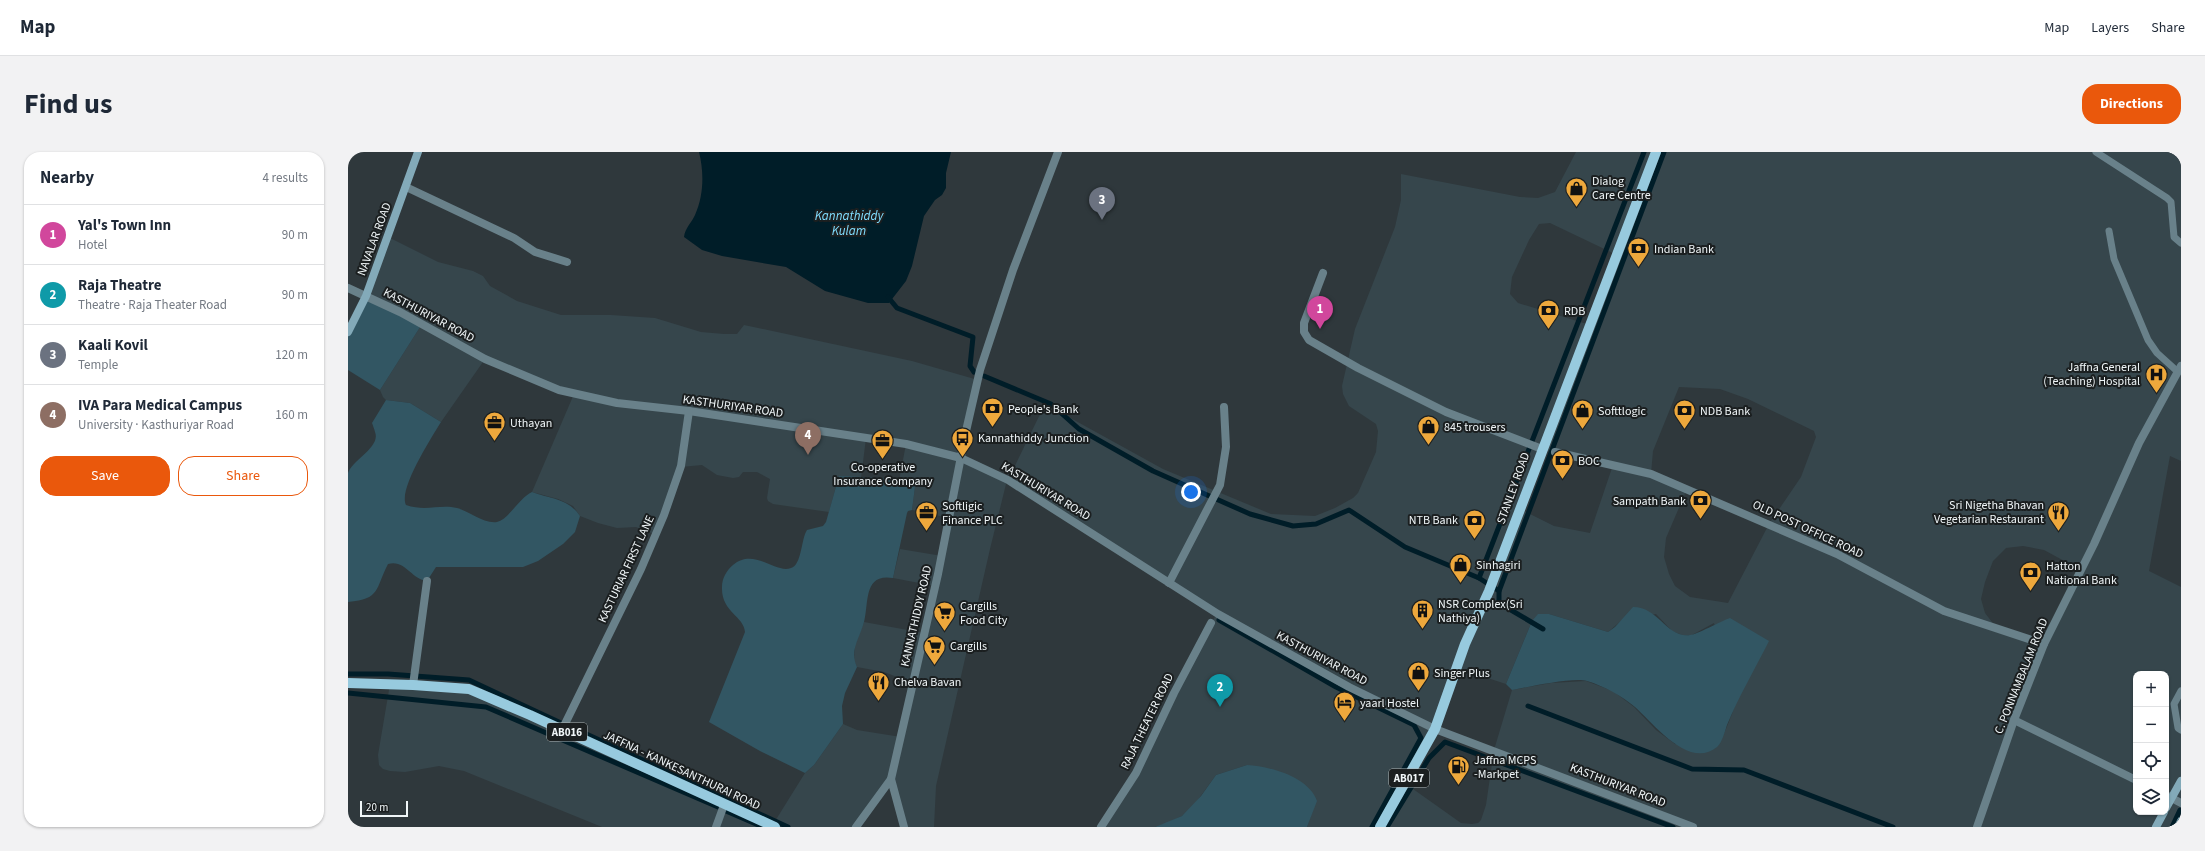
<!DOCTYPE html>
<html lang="en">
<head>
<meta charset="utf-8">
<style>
	:root { --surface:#fff; --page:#f2f2f3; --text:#1f2937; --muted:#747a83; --line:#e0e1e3; --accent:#ea580c }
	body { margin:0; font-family:"Source Sans 3",sans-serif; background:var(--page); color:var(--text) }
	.controls { position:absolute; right:12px; bottom:12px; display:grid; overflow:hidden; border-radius:8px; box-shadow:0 1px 3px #0004 }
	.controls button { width:36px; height:36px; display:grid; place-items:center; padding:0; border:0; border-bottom:1px solid var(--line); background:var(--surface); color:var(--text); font:20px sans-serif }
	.scale { position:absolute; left:12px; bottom:10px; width:48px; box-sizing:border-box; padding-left:4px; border:2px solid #f0f6f8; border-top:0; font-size:11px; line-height:14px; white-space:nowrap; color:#f0f6f8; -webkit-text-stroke:3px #1b1f20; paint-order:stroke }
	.you { position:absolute; left:843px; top:340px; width:14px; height:14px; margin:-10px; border:3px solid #fff; border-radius:50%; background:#1a73e8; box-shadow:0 0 0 6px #1a73e833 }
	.badge { display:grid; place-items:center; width:26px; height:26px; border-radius:50%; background:var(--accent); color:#fff; font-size:13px; font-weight:700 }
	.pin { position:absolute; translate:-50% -33px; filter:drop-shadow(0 1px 2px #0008) }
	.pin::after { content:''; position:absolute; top:21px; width:14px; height:12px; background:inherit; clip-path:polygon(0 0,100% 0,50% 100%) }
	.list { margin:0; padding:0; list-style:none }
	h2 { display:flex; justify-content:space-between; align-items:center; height:52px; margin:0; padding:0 16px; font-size:17px }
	h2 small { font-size:13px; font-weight:400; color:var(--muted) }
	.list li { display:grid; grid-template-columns:26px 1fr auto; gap:12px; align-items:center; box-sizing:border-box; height:60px; padding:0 16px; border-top:1px solid var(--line) }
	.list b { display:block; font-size:15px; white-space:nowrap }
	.list p { margin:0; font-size:13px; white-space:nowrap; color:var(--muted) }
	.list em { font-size:13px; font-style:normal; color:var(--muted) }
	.actions { display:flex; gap:8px; padding:12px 16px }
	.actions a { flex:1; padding:9px 0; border:1px solid var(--accent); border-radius:16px; text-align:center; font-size:14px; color:var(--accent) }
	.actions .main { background:var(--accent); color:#fff }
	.icon { flex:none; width:22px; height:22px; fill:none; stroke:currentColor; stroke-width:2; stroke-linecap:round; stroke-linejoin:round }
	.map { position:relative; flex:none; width:1833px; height:675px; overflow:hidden; border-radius:16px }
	header { display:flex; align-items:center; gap:24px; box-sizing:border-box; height:56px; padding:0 20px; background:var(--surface); border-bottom:1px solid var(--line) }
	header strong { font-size:19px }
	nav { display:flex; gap:22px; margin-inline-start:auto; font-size:14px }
	.intro { display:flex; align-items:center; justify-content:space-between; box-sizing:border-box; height:96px; padding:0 24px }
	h1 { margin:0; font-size:28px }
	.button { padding:10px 18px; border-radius:16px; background:var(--accent); color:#fff; font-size:14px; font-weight:700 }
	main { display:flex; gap:24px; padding:0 24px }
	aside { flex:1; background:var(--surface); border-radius:16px; box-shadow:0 1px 3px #0004 }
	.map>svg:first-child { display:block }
	.built { fill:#36464c; fill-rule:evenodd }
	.green { fill:#325663 }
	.water { fill:#001d28 }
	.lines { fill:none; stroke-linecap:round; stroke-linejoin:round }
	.stream { stroke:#001d28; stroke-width:5 }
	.lane { stroke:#69818a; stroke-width:7 }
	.street { stroke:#69818a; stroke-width:8 }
	.secondary { stroke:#83aab9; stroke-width:8 }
	.primary { stroke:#97cade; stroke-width:10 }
	.labels { text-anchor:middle; stroke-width:4; stroke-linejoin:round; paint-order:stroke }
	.shield { fill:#1b1f20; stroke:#b0b6b7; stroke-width:1 }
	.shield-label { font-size:11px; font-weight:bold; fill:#f0f6f8 }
	.poi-label { font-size:12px; fill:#f0f6f8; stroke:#1b1f20; text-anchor:start }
	.street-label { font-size:12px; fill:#f0f6f8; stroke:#1b1f20 }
	.water-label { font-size:13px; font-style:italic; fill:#80ddfe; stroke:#1b1f20 }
</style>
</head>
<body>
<header>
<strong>Map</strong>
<nav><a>Map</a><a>Layers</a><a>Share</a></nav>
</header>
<div class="intro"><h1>Find us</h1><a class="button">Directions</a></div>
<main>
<aside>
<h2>Nearby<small>4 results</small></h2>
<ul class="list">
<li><span class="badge" style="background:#d1479c">1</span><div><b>Yal's Town Inn</b><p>Hotel</p></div><em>90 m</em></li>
<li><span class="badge" style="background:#0f9aa8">2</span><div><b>Raja Theatre</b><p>Theatre · Raja Theater Road</p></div><em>90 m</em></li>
<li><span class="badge" style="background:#6b7280">3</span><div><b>Kaali Kovil</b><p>Temple</p></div><em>120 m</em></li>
<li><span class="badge" style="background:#8d6e63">4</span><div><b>IVA Para Medical Campus</b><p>University · Kasthuriyar Road</p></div><em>160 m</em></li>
</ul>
<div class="actions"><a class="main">Save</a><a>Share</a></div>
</aside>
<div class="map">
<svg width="1833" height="675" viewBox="0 0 1833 675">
	<rect width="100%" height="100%" fill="#2f383c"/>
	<path class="built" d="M 1228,0 L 1833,0 L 1833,309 L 1822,304 L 1801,419 L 1833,435 L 1833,675 L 959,675 L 968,649 L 899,613 L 868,623 L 844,656 L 834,664 L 819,671 L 807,675 L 753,675 L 788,621 L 863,471 L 869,462 L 659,328 L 642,397 L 588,634 L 586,675 L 556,675 L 543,627 L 508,675 L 254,675 L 116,619 L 91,614 L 57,620 L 42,619 L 35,617 L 31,613 L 30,603 L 42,532 L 121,537 L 424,674 L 457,621 L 466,613 L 495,572 L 509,578 L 553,585 L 565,531 L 536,520 L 509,515 L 506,509 L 507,493 L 516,470 L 576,481 L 587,434 L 545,426 L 552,397 L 594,404 L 601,366 L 564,358 L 567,335 L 564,332 L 551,329 L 558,292 L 518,286 L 513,326 L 491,324 L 481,360 L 425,352 L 420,349 L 419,346 L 422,327 L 409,320 L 395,320 L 391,325 L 385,326 L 369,323 L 354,313 L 333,315 L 306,382 L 288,375 L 269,376 L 250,371 L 232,364 L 225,354 L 210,347 L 184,340 L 226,242 L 137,207 L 93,270 L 62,251 L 38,248 L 35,245 L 32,238 L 74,172 L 18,144 L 40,85 L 90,110 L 125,119 L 135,124 L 142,134 L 169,149 L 213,163 L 263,163 L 307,166 L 353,180 L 376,182 L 389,182 L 396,173 L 564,209 L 630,228 L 613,306 L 660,328 L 697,252 L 815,317 L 923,362 L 967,364 L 987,356 L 1005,346 L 1010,341 L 1028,300 L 1030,279 L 1028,272 L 1001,254 L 995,242 L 994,234 L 1007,177 L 1047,75 L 1053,48 L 1053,22 L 1172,45 L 1190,46 L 1207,40 ZM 1202,71 L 1269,103 L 1242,173 L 1170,151 L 1162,142 L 1164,125 L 1181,88 L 1191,72 ZM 1331,235 L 1372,237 L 1400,247 L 1466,279 L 1468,285 L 1453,325 L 1421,372 L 1380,451 L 1342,445 L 1327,434 L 1321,422 L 1316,405 L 1318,386 L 1339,337 L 1303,322 L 1305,299 ZM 1194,297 L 1265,313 L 1242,381 L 1206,374 L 1172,357 ZM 1675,394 L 1696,398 L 1733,418 L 1696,492 L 1647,474 L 1637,461 L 1633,447 L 1637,430 L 1645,409 L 1658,396 ZM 1201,462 L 1260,480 L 1274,468 L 1308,462 L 1324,479 L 1334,483 L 1344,483 L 1366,471 L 1387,554 L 1378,577 L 1370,594 L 1327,592 L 1308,578 L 1286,555 L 1265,539 L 1238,529 L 1203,531 L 1164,538 L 1146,598 L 1138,653 L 1133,668 L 1130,671 L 1124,672 L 1113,671 L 1058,632 L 1109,516 L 1158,532 L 1184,469 ZM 1788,522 L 1818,522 L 1818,660 L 1788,660 Z"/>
	<g class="green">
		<path d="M 18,144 L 74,172 L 32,238 L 0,218 L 0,180 Z"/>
		<path d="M 38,248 L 62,251 L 93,270 C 84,285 50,337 58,353 C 78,360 91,352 109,356 C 121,359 136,372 149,370 C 161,367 170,347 184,340 C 202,347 220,346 232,364 L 227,380 L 215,392 L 190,409 L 175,415 L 88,415 L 79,429 C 63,427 57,407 40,412 C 27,437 33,447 0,450 L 0,321 C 4,308 33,295 27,280 C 26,276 25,274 24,271 Z"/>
		<path d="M 491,324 C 506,325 559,325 567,335 L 564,358 L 560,359 L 559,361 L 545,426 C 515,421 521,451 516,470 C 512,486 501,498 509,515 L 497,541 L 494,554 L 495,572 L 466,613 L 457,621 L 412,599 L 361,570 L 397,480 C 396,464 373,460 374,435 C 374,427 378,419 385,413 C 406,395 427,422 443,416 C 454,413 453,387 459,378 L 475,374 L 478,370 Z"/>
		<path d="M 1285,455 C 1311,455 1318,486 1342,483 C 1348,483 1373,469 1382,466 L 1421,489 C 1407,517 1391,544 1379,573 C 1377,579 1374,591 1369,595 C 1341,618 1306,572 1287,555 C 1274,544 1256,534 1239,529 C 1225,525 1181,535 1164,538 L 1158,532 L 1184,469 L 1190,462 L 1201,462 L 1260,480 L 1267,475 Z"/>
		<path d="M 899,613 C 921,614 961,625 969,649 L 959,675 L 807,675 L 834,664 L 853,644 L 868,623 Z"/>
	</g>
	<path class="water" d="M 351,0 L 603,0 L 598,21 L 598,36 L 594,43 L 587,48 L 576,64 L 564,114 L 558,129 L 541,151 L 520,151 L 477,139 L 438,115 L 374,104 L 354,98 L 336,85 C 337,76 344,70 347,63 C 356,43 356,20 351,0 Z"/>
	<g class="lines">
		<g class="stream">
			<path d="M 540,145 L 549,156 L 625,185 L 622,214 L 626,220"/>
			<path d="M 636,224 L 703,252 L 731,277 L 805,319 L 902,362 L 945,374 L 968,372 L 1001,358 L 1057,395 L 1131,426 L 1151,439 L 1151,451 L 1195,477"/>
			<path d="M 1131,426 L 1296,0"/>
			<path d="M 1151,439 L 1316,0"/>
			<path d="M 871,468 L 988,535 L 1066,573 L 1073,586 L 1024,675"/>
			<path d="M 0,522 L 40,522 L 121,528 L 213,571"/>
			<path d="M 0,541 L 138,555 L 370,655"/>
			<path d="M 1180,554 L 1344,617 L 1396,618 L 1545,675"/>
			<path d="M 221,574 L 440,675"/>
			<path d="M 378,659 L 415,675"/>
			<path d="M 1039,675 L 1081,606 L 1097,590 L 1325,675"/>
			<path d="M 1824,675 L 1832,658"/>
		</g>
		<g class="lane">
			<path d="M 1748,0 L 1819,46 L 1823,50 L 1826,85 L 1833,91"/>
			<path d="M 1761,79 L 1766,107 L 1800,188 L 1809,201 L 1830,220"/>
			<path d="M 1833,539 L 1826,552 L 1830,576 L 1833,578"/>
		</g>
		<g class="street">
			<path d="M 58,35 L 166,86 L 187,100 L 219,110"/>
			<path d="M 975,121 L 956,171 L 956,180 L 961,188 L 1010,216 L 1098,260 L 1194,297"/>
			<path d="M 0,136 L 52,160 L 137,207 L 211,238 L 269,251 L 341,259 L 558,292 L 613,306 L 660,328 L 870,462 L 1001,535 L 1087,577 L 1345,675"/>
			<path d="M 1207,300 L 1303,322 L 1489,402 L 1596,459 L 1696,492"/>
			<path d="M 821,431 L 872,333 L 878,295 L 876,255"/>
			<path d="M 65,533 L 79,429"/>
			<path d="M 1666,568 L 1788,628"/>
			<path d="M 214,578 L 293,417 L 316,363 L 333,314 L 341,259"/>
			<path d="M 543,627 L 590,422 L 618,279 L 632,218 L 665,118 L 710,0"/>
			<path d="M 1818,643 L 1833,651"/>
			<path d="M 368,675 L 376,653"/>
			<path d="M 508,675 L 543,627 L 556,675"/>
			<path d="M 753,675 L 788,621 L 826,541 L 863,471"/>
			<path d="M 1629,675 L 1666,568 L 1696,492 L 1746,392 L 1791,291 L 1833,214"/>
		</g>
		<g class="secondary">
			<path d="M 0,180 L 18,144 L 70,0"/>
			<path d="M 1818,656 L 1833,629"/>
			<path d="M 1808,675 L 1816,660"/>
			<path d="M 1830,675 L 1833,669"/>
		</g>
		<g class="primary">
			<path d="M 0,531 L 65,533 L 121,537 L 182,563 L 427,675"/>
			<path d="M 1032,675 L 1087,577 L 1117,492 L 1141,439 L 1308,0"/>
		</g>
	</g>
	<defs>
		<symbol id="shop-pin" viewBox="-11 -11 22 30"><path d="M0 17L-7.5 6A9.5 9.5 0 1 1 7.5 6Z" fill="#eea83c" stroke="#1b1f20"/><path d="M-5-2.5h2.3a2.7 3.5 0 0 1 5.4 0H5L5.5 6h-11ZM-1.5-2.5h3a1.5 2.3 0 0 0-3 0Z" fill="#111"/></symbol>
		<symbol id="bank-pin" viewBox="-11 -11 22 30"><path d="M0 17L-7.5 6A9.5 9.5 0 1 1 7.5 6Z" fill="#eea83c" stroke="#1b1f20"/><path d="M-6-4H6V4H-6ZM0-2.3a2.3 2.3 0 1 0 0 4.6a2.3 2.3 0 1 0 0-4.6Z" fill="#111"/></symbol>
		<symbol id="hospital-pin" viewBox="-11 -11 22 30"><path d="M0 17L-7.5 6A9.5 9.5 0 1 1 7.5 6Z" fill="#eea83c" stroke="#1b1f20"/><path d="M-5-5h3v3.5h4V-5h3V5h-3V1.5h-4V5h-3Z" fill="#111"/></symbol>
		<symbol id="office-pin" viewBox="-11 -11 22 30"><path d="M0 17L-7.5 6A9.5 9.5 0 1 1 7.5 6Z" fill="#eea83c" stroke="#1b1f20"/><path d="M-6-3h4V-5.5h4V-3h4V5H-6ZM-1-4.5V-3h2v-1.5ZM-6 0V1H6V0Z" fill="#111"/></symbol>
		<symbol id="bus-pin" viewBox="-11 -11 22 30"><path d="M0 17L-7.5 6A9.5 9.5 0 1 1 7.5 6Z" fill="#eea83c" stroke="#1b1f20"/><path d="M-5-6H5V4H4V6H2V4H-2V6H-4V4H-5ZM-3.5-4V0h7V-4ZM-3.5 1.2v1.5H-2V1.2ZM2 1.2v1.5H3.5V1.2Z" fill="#111"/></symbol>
		<symbol id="restaurant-pin" viewBox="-11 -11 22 30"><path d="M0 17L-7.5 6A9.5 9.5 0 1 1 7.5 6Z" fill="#eea83c" stroke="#1b1f20"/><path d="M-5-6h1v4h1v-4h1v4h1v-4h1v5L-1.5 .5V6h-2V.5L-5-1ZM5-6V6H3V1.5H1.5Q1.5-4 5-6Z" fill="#111"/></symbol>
		<symbol id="building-pin" viewBox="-11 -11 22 30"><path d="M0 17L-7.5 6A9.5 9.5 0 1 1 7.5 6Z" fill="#eea83c" stroke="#1b1f20"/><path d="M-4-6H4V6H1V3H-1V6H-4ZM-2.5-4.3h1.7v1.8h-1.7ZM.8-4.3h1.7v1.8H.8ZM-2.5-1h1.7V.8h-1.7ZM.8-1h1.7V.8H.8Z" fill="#111"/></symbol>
		<symbol id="supermarket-pin" viewBox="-11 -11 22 30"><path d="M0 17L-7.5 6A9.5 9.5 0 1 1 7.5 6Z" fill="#eea83c" stroke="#1b1f20"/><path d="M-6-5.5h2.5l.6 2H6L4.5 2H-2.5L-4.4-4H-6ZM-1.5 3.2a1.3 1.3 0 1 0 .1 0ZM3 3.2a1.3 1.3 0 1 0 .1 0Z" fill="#111"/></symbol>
		<symbol id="hotel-pin" viewBox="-11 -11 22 30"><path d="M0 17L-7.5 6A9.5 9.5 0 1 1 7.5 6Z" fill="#eea83c" stroke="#1b1f20"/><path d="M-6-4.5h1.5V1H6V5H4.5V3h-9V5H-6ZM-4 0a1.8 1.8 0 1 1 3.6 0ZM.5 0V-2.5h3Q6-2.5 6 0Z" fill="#111"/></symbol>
		<symbol id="fuel-pin" viewBox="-11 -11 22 30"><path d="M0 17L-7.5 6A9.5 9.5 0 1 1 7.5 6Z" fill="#eea83c" stroke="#1b1f20"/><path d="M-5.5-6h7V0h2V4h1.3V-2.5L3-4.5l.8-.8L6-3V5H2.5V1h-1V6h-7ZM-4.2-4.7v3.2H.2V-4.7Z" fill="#111"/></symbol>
	</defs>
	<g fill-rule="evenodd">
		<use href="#shop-pin" x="1216" y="24" width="25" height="34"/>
		<use href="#bank-pin" x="1278" y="84" width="25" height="34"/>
		<use href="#bank-pin" x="1188" y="146" width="25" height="34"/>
		<use href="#hospital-pin" x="1796" y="210" width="25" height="34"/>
		<use href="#bank-pin" x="632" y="244" width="25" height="34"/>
		<use href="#shop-pin" x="1222" y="246" width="25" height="34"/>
		<use href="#bank-pin" x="1324" y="246" width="25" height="34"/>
		<use href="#office-pin" x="134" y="258" width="25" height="34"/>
		<use href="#shop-pin" x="1068" y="262" width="25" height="34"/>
		<use href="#bus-pin" x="602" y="274" width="25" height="34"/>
		<use href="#office-pin" x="522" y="276" width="25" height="34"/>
		<use href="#bank-pin" x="1202" y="296" width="25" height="34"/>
		<use href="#bank-pin" x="1340" y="336" width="25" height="34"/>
		<use href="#restaurant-pin" x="1698" y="348" width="25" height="34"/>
		<use href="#office-pin" x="566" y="348" width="25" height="34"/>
		<use href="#bank-pin" x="1114" y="356" width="25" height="34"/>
		<use href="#shop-pin" x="1100" y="400" width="25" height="34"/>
		<use href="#bank-pin" x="1670" y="408" width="25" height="34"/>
		<use href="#building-pin" x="1062" y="446" width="25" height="34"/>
		<use href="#supermarket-pin" x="584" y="448" width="25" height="34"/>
		<use href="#supermarket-pin" x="574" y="482" width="25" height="34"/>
		<use href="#shop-pin" x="1058" y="508" width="25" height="34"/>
		<use href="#restaurant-pin" x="518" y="518" width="25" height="34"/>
		<use href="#hotel-pin" x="984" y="538" width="25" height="34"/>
		<use href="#fuel-pin" x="1098" y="602" width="25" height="34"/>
	</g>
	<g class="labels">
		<g class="shield">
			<rect x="199" y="571" width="40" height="18" rx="3"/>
			<rect x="1041" y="617" width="40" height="18" rx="3"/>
		</g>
		<g class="shield-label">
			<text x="219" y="584">AB016</text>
			<text x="1061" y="630">AB017</text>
		</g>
		<g class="poi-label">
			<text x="1244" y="33">Dialog<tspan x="1244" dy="14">Care Centre</tspan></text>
			<text x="1306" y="101">Indian Bank</text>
			<text x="1216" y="163">RDB</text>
			<text x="1792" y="219" text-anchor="end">Jaffna General<tspan x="1792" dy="14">(Teaching) Hospital</tspan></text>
			<text x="660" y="261">People's Bank</text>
			<text x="1250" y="263">Softtlogic</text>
			<text x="1352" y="263">NDB Bank</text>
			<text x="162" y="275">Uthayan</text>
			<text x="1096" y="279">845 trousers</text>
			<text x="630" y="290">Kannathiddy Junction</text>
			<text x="1230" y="313">BOC</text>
			<text x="535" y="319" text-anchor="middle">Co-operative<tspan x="535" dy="14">Insurance Company</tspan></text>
			<text x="1338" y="353" text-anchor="end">Sampath Bank</text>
			<text x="1696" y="357" text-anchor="end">Sri Nigetha Bhavan<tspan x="1696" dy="14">Vegetarian Restaurant</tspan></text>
			<text x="594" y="358">Softligic<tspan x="594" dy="14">Finance PLC</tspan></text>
			<text x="1110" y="372" text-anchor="end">NTB Bank</text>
			<text x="1128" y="417">Sinhagiri</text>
			<text x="1698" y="418">Hatton<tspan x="1698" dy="14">National Bank</tspan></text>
			<text x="1090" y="456">NSR Complex(Sri<tspan x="1090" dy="14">Nathiya)</tspan></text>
			<text x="612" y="458">Cargills<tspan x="612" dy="14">Food City</tspan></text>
			<text x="602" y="498">Cargills</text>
			<text x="1086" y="525">Singer Plus</text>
			<text x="546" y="534">Chelva Bavan</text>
			<text x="1012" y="555">yaarl Hostel</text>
			<text x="1126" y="612">Jaffna MCPS<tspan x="1126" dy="14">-Markpet</tspan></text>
		</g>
		<g class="street-label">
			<text transform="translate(26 87) rotate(-70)" y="4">NAVALAR ROAD</text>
			<text transform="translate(81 163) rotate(28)" y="4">KASTHURIYAR ROAD</text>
			<text transform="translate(385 254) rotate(8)" y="4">KASTHURIYAR ROAD</text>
			<text transform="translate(1165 336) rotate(-70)" y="4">STANLEY ROAD</text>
			<text transform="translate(698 339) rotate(31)" y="4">KASTHURIYAR ROAD</text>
			<text transform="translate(1460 377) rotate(25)" y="4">OLD POST OFFICE ROAD</text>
			<text transform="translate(278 417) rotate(-65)" y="4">KASTURIAR FIRST LANE</text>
			<text transform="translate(568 464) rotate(-77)" y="4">KANNATHIDDY ROAD</text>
			<text transform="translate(974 506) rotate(28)" y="4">KASTHURIYAR ROAD</text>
			<text transform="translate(1673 524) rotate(-68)" y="4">C. PONNAMBALAM ROAD</text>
			<text transform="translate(799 569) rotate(-64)" y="4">RAJA THEATER ROAD</text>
			<text transform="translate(334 618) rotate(25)" y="4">JAFFNA - KANKESANTHURAI ROAD</text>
			<text transform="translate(1270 633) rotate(21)" y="4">KASTHURIYAR ROAD</text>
		</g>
		<g class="water-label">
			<text x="501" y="68">Kannathiddy<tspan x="501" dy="15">Kulam</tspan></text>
		</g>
	</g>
</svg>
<div class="controls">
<button>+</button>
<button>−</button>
<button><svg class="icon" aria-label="locate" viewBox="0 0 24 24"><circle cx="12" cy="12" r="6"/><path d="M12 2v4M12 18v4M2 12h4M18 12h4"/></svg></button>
<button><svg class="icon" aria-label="layers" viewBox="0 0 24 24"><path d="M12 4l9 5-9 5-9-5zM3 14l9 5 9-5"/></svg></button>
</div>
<div class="scale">20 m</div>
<div class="you"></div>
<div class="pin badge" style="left:972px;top:177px;background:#d1479c">1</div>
<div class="pin badge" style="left:872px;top:555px;background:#0f9aa8">2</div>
<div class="pin badge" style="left:754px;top:68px;background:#6b7280">3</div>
<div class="pin badge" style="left:460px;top:303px;background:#8d6e63">4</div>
</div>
</main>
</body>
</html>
